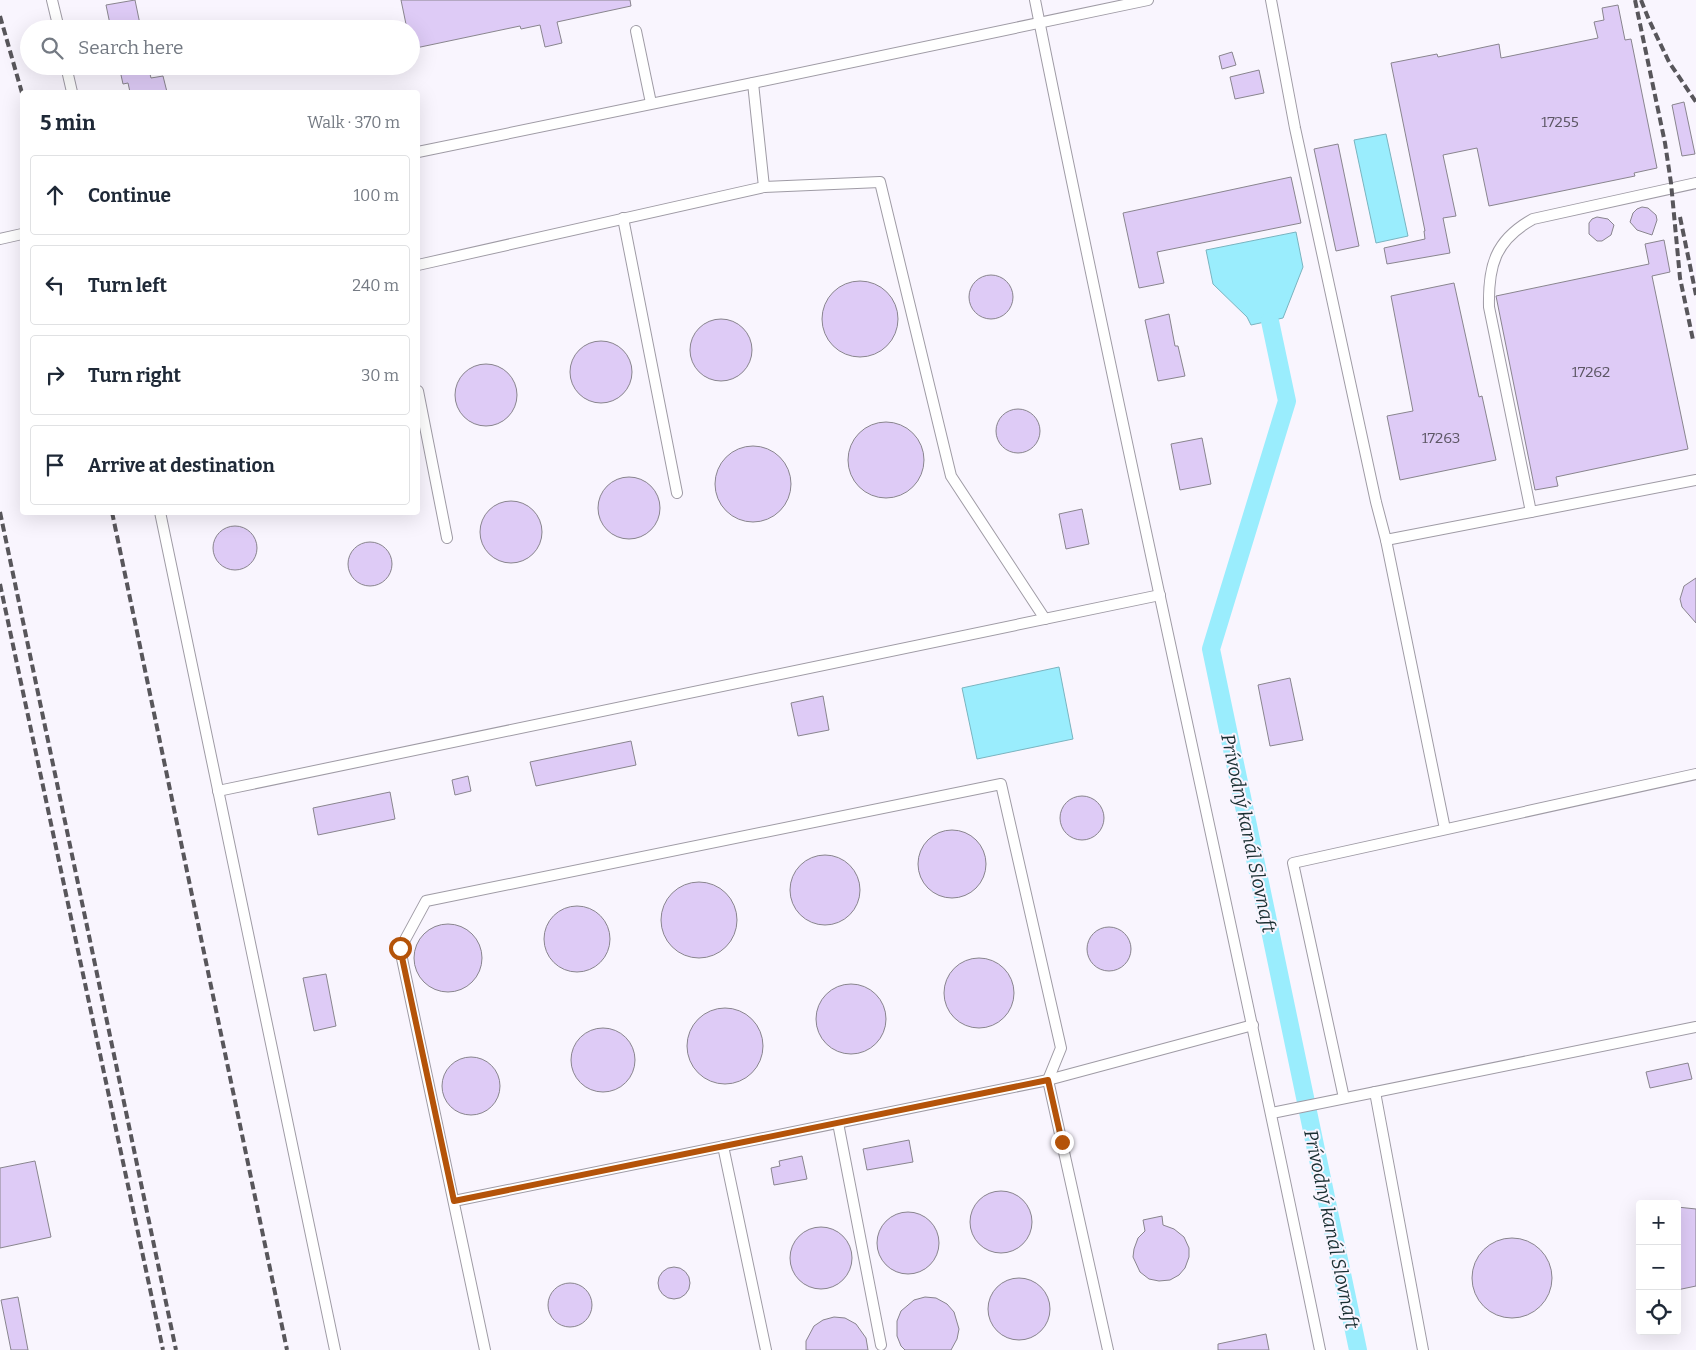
<!DOCTYPE html>
<html lang="en">
<head>
<meta charset="utf-8">
<style>
	:root { --surface:#fff; --page:#f2f2f3; --text:#1f2937; --muted:#747a83; --line:#e0e1e3 }
	body { margin:0; font-family:Bitter,serif; background:var(--page); color:var(--text) }
	.controls { position:absolute; right:15px; bottom:15px; display:grid; overflow:hidden; border-radius:5px; box-shadow:0 5px 20px #0002 }
	.controls button { width:45px; height:45px; display:grid; place-items:center; padding:0; border:0; border-bottom:1px solid var(--line); background:var(--surface); color:var(--text); font:25px sans-serif }
	.stop { position:absolute; width:15px; height:15px; margin:-11px; border:4px solid #b45309; border-radius:50%; background:#fff }
	.stop.end { background:#b45309; border-color:#fff; box-shadow:0 1px 5px #0008 }
	.list { margin:0; padding:0; list-style:none }
	h2 { display:flex; justify-content:space-between; align-items:center; height:65px; margin:0; padding:0 20px; font-size:21px }
	h2 small { font-size:16px; font-weight:400; color:var(--muted) }
	.list li { display:grid; grid-template-columns:32px 1fr auto; gap:15px; align-items:center; box-sizing:border-box; height:80px; margin:0 10px 10px; padding:0 10px; border:1px solid var(--line); border-radius:5px }
	.list b { display:block; font-size:19px; white-space:nowrap }
	.list em { font-size:16px; font-style:normal; color:var(--muted) }
	.icon { flex:none; width:28px; height:28px; fill:none; stroke:currentColor; stroke-width:2; stroke-linecap:round; stroke-linejoin:round }
	.map { position:relative; flex:none; width:1696px; height:1350px; overflow:hidden }
	.search { position:absolute; background:var(--surface); box-shadow:0 5px 20px #0002; left:20px; top:20px; width:400px; height:55px; display:flex; align-items:center; gap:12px; box-sizing:border-box; padding:0 18px; border-radius:28px; color:var(--muted); font-size:19px }
	.panel { position:absolute; background:var(--surface); box-shadow:0 5px 20px #0002; left:20px; top:90px; width:400px; height:425px; border-radius:5px }
	.map>svg:first-child { display:block }
	.water { fill:#9aedfd; stroke:#7ab4c0 }
	.lines { fill:none; stroke-linecap:round; stroke-linejoin:round }
	.canal { stroke:#9aedfd; stroke-width:18 }
	.building { fill:#decbf6; stroke:#89858e }
	.lane-casing { stroke:#9f9ba5; stroke-width:12 }
	.lane { stroke:#fff; stroke-width:10 }
	.rail { stroke:#58565b; stroke-width:4; stroke-dasharray:8 4; stroke-linecap:butt }
	.route { stroke:#b45309; stroke-width:6 }
	.labels { text-anchor:middle; stroke-width:4; stroke-linejoin:round; paint-order:stroke }
	.number-label { font-size:15px; fill:#5c5664 }
	.water-label { font-size:19px; font-style:italic; fill:#1a2f32; stroke:#f9f5fe }
</style>
</head>
<body>
<div class="map">
<svg width="1696" height="1350" viewBox="0 0 1696 1350">
	<rect width="100%" height="100%" fill="#f9f5fe"/>
	<g class="water">
		<path d="M 1386,134 L 1408,236 L 1376,243 L 1354,140 Z"/>
		<path d="M 1296,232 L 1303,267 L 1283,318 L 1251,325 L 1247,317 L 1213,284 L 1206,250 Z"/>
		<path d="M 1059,667 L 1073,739 L 977,759 L 962,688 Z"/>
	</g>
	<g class="lines">
		<path class="canal" d="M 1270,321 L 1287,401 L 1211,649 L 1358,1350"/>
	</g>
	<g class="building">
		<path d="M 135,0 L 141,29 L 111,29 L 106,5 Z"/>
		<path d="M 401,0 L 630,0 L 631,6 L 557,22 L 562,43 L 545,47 L 540,25 L 521,29 L 520,26 L 411,49 L 411,29 L 407,29 Z"/>
		<path d="M 1618,5 L 1625,40 L 1631,39 L 1657,168 L 1634,173 L 1635,176 L 1489,206 L 1477,148 L 1443,155 L 1456,216 L 1443,218 L 1450,253 L 1387,264 L 1384,248 L 1425,239 L 1424,231 L 1425,231 L 1391,63 L 1437,54 L 1438,57 L 1499,44 L 1501,58 L 1598,38 L 1594,22 L 1604,20 L 1602,8 Z"/>
		<path d="M 1232,52 L 1236,65 L 1222,69 L 1219,56 Z"/>
		<path d="M 119,66 L 148,66 L 151,78 L 163,76 L 167,92 L 130,92 L 128,83 L 123,84 Z"/>
		<path d="M 1259,70 L 1264,93 L 1235,99 L 1230,77 Z"/>
		<path d="M 1684,102 L 1695,154 L 1682,156 L 1672,105 Z"/>
		<path d="M 1338,144 L 1359,246 L 1336,251 L 1314,149 Z"/>
		<path d="M 1291,177 L 1301,223 L 1157,252 L 1164,283 L 1139,288 L 1123,213 Z"/>
		<path d="M 1642,207 L 1648,208 L 1656,215 L 1657,220 L 1652,235 L 1637,230 L 1630,222 L 1633,213 L 1637,209 Z"/>
		<path d="M 1597,217 L 1608,219 L 1614,225 L 1611,235 L 1602,241 L 1597,241 L 1589,234 L 1589,223 L 1592,219 Z"/>
		<path d="M 1664,240 L 1670,272 L 1652,276 L 1688,449 L 1556,477 L 1558,486 L 1535,490 L 1496,296 L 1649,264 L 1645,244 Z"/>
		<circle cx="991" cy="297" r="22"/>
		<circle cx="860" cy="319" r="38"/>
		<path d="M 1454,283 L 1479,397 L 1482,396 L 1496,460 L 1400,480 L 1387,416 L 1413,411 L 1391,296 Z"/>
		<path d="M 1169,314 L 1175,346 L 1178,346 L 1185,376 L 1158,381 L 1145,320 Z"/>
		<circle cx="721" cy="350" r="31"/>
		<circle cx="601" cy="372" r="31"/>
		<circle cx="486" cy="395" r="31"/>
		<circle cx="1018" cy="431" r="22"/>
		<circle cx="886" cy="460" r="38"/>
		<path d="M 1202,438 L 1211,484 L 1180,490 L 1171,444 Z"/>
		<circle cx="753" cy="484" r="38"/>
		<circle cx="629" cy="508" r="31"/>
		<circle cx="511" cy="532" r="31"/>
		<path d="M 1082,509 L 1089,544 L 1066,549 L 1059,514 Z"/>
		<circle cx="235" cy="548" r="22"/>
		<circle cx="370" cy="564" r="22"/>
		<path d="M 1696,578 L 1696,623 L 1682,607 L 1680,599 L 1684,586 Z"/>
		<path d="M 1290,678 L 1303,740 L 1270,746 L 1258,685 Z"/>
		<path d="M 823,696 L 829,730 L 798,736 L 791,703 Z"/>
		<path d="M 631,741 L 636,765 L 536,786 L 530,762 Z"/>
		<path d="M 468,776 L 471,791 L 455,795 L 452,780 Z"/>
		<path d="M 390,792 L 395,819 L 318,835 L 313,808 Z"/>
		<circle cx="1082" cy="818" r="22"/>
		<circle cx="952" cy="864" r="34"/>
		<circle cx="825" cy="890" r="35"/>
		<circle cx="699" cy="920" r="38"/>
		<circle cx="577" cy="939" r="33"/>
		<circle cx="448" cy="958" r="34"/>
		<circle cx="1109" cy="949" r="22"/>
		<circle cx="979" cy="993" r="35"/>
		<path d="M 326,974 L 336,1026 L 314,1031 L 303,978 Z"/>
		<circle cx="851" cy="1019" r="35"/>
		<circle cx="725" cy="1046" r="38"/>
		<circle cx="603" cy="1060" r="32"/>
		<circle cx="471" cy="1086" r="29"/>
		<path d="M 1688,1063 L 1692,1079 L 1650,1088 L 1646,1072 Z"/>
		<path d="M 909,1140 L 913,1162 L 867,1170 L 863,1149 Z"/>
		<path d="M 802,1156 L 807,1179 L 774,1185 L 771,1168 L 780,1166 L 779,1161 Z"/>
		<path d="M 35,1161 L 51,1237 L 0,1248 L 0,1168 Z"/>
		<circle cx="1001" cy="1222" r="31"/>
		<path d="M 1677,1207 L 1696,1209 L 1696,1286 L 1677,1290 Z"/>
		<circle cx="908" cy="1243" r="31"/>
		<path d="M 1162,1216 L 1163,1225 L 1174,1229 L 1184,1237 L 1189,1248 L 1189,1257 L 1185,1268 L 1179,1275 L 1170,1280 L 1159,1281 L 1149,1279 L 1140,1272 L 1133,1257 L 1134,1249 L 1138,1238 L 1145,1231 L 1143,1220 Z"/>
		<circle cx="821" cy="1258" r="31"/>
		<circle cx="1512" cy="1278" r="40"/>
		<circle cx="674" cy="1283" r="16"/>
		<circle cx="1019" cy="1309" r="31"/>
		<circle cx="570" cy="1305" r="22"/>
		<path d="M 18,1297 L 28,1350 L 11,1350 L 1,1300 Z"/>
		<path d="M 925,1297 L 936,1298 L 947,1304 L 954,1312 L 959,1329 L 957,1339 L 951,1350 L 905,1350 L 901,1346 L 897,1336 L 897,1321 L 901,1311 L 914,1300 Z"/>
		<path d="M 834,1317 L 845,1318 L 856,1324 L 866,1338 L 868,1350 L 806,1350 L 806,1341 L 814,1326 L 823,1320 Z"/>
		<path d="M 1266,1334 L 1269,1350 L 1218,1350 L 1218,1344 Z"/>
	</g>
	<g class="lines">
		<defs>
			<g id="lane">
				<path d="M 52,0 L 59,29"/>
				<path d="M 1035,0 C 1125,451 1228,899 1320,1350"/>
				<path d="M 1271,0 L 1295,128 L 1376,502 L 1386,540 L 1696,480"/>
				<path d="M 636,31 L 651,103"/>
				<path d="M 66,66 L 72,92"/>
				<path d="M 418,152 L 753,83 L 1148,0"/>
				<path d="M 764,187 L 880,182 L 951,476 L 1045,619"/>
				<path d="M 623,218 L 677,493"/>
				<path d="M 0,239 L 22,234"/>
				<path d="M 418,265 L 764,187 L 753,83"/>
				<path d="M 418,391 L 447,538"/>
				<path d="M 160,512 L 335,1350"/>
				<path d="M 1531,512 L 1489,307 C 1488,266 1495,240 1533,219 L 1696,183"/>
				<path d="M 1386,540 L 1445,829"/>
				<path d="M 218,791 L 1160,595"/>
				<path d="M 1375,1092 L 1423,1350"/>
				<path d="M 1344,1098 L 1293,863 L 1696,774"/>
				<path d="M 1272,1113 L 1696,1027"/>
				<path d="M 838,1123 L 881,1345"/>
				<path d="M 723,1146 L 766,1350"/>
				<path d="M 454,1201 L 1048,1080 L 1253,1025"/>
				<path d="M 485,1350 L 400,949 L 426,901 L 1001,784 L 1061,1048 L 1048,1080 L 1108,1350"/>
			</g>
		</defs>
		<use href="#lane" class="lane-casing"/>
		<use href="#lane" class="lane"/>
		<g class="rail">
			<path d="M 1635,0 L 1665,143 L 1671,183 L 1680,278 L 1693,340"/>
			<path d="M 1641,0 L 1649,20 L 1669,62 L 1696,102"/>
			<path d="M 0,16 L 22,93"/>
			<path d="M 1680,217 L 1696,295"/>
			<path d="M 0,512 L 176,1350"/>
			<path d="M 112,512 L 287,1350"/>
			<path d="M 0,584 L 163,1350"/>
		</g>
	</g>
	<g class="lines">
		<path class="route" d="M 400,948 L 454,1201 L 1048,1080 L 1062,1142"/>
	</g>
	<g class="labels">
		<g class="number-label">
			<text x="1560" y="127">17255</text>
			<text x="1591" y="377">17262</text>
			<text x="1441" y="443">17263</text>
		</g>
		<g class="water-label">
			<text transform="translate(1249 833) rotate(78)" y="7">Prívodný kanál Slovnaft</text>
			<text transform="translate(1332 1229) rotate(78)" y="7">Prívodný kanál Slovnaft</text>
		</g>
	</g>
</svg>
<div class="controls">
<button>+</button>
<button>−</button>
<button><svg class="icon" aria-label="locate" viewBox="0 0 24 24"><circle cx="12" cy="12" r="6"/><path d="M12 2v4M12 18v4M2 12h4M18 12h4"/></svg></button>
</div>
<div class="stop" style="left:400px;top:948px"></div>
<div class="stop end" style="left:1062px;top:1142px"></div>
<div class="search"><svg class="icon" aria-label="search" viewBox="0 0 24 24"><circle cx="10" cy="10" r="6"/><path d="M15 15l6 6"/></svg>Search here</div>
<section class="panel">
<h2>5 min<small>Walk · 370 m</small></h2>
<ul class="list">
<li><svg class="icon" aria-label="ahead" viewBox="0 0 24 24"><path d="M12 20V5M6 11l6-6 6 6"/></svg><div><b>Continue</b></div><em>100 m</em></li>
<li><svg class="icon" aria-label="left" viewBox="0 0 24 24"><path d="M17 20v-9H6M10 6l-5 5 5 5"/></svg><div><b>Turn left</b></div><em>240 m</em></li>
<li><svg class="icon" aria-label="right" viewBox="0 0 24 24"><path d="M7 20v-9h11M14 6l5 5-5 5"/></svg><div><b>Turn right</b></div><em>30 m</em></li>
<li><svg class="icon" aria-label="arrive" viewBox="0 0 24 24"><path d="M6 21V4h12l-3 4 3 4H6"/></svg><div><b>Arrive at destination</b></div></li>
</ul>
</section>
</div>
</body>
</html>
